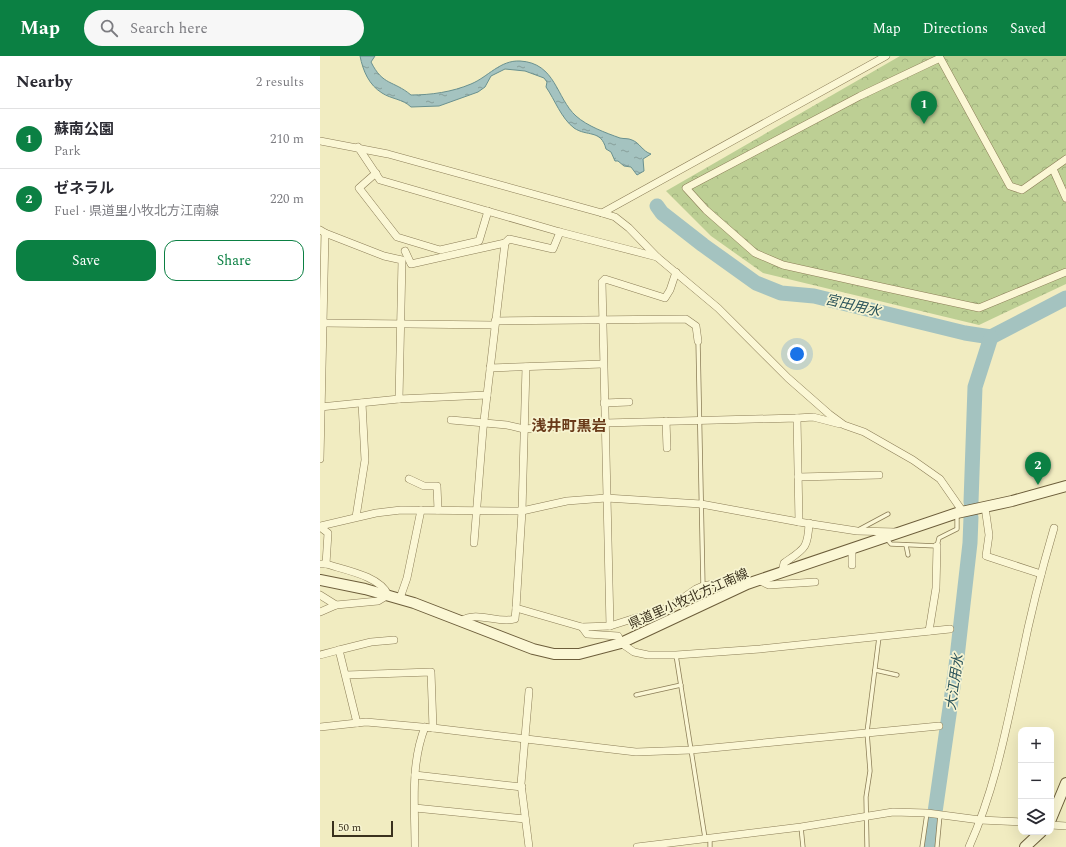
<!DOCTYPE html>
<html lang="en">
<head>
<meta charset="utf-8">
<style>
	:root { --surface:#fff; --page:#f7f7f7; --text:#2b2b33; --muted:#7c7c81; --line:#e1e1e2; --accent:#0b8043 }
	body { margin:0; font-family:Spectral,"Noto Sans JP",serif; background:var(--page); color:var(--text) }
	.controls { position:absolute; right:12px; bottom:12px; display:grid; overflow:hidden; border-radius:8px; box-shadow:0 4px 16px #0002 }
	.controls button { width:36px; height:36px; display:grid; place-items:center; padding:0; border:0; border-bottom:1px solid var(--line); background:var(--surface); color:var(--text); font:20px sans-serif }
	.scale { position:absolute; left:12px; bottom:10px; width:61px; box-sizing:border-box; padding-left:4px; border:2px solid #3a311d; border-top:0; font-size:11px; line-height:14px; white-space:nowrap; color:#3a311d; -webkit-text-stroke:3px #f7f4d1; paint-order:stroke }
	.you { position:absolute; left:477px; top:298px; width:14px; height:14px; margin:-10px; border:3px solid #fff; border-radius:50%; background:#1a73e8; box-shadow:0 0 0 6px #1a73e833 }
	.badge { display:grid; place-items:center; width:26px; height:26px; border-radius:50%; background:var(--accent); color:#fff; font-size:13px; font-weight:700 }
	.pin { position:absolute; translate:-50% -33px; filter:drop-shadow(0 1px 2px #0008) }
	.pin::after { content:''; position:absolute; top:21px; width:14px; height:12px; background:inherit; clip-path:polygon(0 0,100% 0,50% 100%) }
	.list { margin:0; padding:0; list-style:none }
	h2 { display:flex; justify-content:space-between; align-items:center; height:52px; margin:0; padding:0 16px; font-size:17px }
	h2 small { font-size:13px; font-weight:400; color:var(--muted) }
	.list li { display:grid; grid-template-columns:26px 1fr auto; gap:12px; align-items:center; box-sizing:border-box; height:60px; padding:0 16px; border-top:1px solid var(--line) }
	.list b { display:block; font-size:15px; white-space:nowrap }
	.list p { margin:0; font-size:13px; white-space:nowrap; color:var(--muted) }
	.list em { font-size:13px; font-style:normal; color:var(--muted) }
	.actions { display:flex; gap:8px; padding:12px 16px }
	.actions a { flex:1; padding:9px 0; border:1px solid var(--accent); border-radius:12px; text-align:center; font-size:14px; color:var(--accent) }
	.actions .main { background:var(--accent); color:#fff }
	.icon { flex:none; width:22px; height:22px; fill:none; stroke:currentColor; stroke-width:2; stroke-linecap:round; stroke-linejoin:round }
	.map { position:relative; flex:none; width:746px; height:791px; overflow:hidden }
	header { display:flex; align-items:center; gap:24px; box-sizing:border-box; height:56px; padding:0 20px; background:var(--accent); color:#fff }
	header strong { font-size:19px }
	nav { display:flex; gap:22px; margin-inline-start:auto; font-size:14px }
	.search { width:280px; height:36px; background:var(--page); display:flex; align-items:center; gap:10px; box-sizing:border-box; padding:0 14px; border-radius:22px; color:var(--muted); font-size:15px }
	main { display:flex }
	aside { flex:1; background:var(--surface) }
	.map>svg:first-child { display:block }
	.park { fill:url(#park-crowns) }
	.water { fill:url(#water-ripples); stroke:#6a918f }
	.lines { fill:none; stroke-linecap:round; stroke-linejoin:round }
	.river { stroke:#a4c3c0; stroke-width:15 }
	.lane-casing { stroke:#8b7d57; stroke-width:5 }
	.street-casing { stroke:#8b7d57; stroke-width:8 }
	.secondary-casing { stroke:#6d5e3b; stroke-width:12 }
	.lane { stroke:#fbf7d5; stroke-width:3.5 }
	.street { stroke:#fbf7d5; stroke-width:7 }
	.secondary { stroke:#fbf7d5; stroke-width:10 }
	.labels { text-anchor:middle; stroke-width:3.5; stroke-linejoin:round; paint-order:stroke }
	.street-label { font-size:13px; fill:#3a311d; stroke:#f7f4d1 }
	.water-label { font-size:14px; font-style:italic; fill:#2b545b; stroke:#f7f4d1 }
	.quarter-label { font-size:15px; font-weight:bold; fill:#693a19; stroke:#f7f4d1 }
</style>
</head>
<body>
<header>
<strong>Map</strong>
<div class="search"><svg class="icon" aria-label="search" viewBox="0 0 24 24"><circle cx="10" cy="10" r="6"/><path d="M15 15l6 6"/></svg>Search here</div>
<nav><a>Map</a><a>Directions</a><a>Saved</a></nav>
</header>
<main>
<aside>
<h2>Nearby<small>2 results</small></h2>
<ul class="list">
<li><span class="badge">1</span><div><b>蘇南公園</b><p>Park</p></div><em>210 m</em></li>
<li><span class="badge">2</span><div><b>ゼネラル</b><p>Fuel · 県道里小牧北方江南線</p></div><em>220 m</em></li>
</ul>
<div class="actions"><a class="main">Save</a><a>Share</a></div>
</aside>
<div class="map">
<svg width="746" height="791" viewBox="0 0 746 791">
	<defs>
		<pattern id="park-crowns" width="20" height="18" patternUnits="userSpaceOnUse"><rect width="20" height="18" fill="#bdcf94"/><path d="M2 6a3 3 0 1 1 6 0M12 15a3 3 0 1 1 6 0" fill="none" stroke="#a3b27f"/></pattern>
		<pattern id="water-ripples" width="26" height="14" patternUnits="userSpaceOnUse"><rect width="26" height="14" fill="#a4c3c0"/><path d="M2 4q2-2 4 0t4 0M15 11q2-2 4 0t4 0" fill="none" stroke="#879f9b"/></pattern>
	</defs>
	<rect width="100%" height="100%" fill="#f1ecc1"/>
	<path class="park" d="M 580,0 L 746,0 L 746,228 L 659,269 L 443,217 L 391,180 L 346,135 Z"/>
	<path class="water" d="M 40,0 L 55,0 L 51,6 C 63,30 73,24 91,39 C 111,39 132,36 151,28 C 168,21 180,4 200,5 C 236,7 236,42 256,60 C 267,70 286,77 300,82 C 304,83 308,82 312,84 C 320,87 322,95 331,98 L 323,103 L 324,115 L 317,119 L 311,111 L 304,110 L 298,105 L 295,105 L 291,96 L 286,93 C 281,73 267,81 254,72 C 241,62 235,44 226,31 L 227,26 L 224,22 L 205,15 L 185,13 L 171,20 L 165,31 L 158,36 L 119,50 L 91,51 C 83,43 71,43 62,37 C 49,29 43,15 40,0 Z"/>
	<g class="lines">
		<g class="river">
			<path d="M 337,150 L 342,157 L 383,189 L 436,227 L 461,237 L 494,240 L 645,277 L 671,281 L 746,242"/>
			<path d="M 651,446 L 655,331 L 671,281"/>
			<path d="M 610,791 L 636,610 L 650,487 L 651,461"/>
		</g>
		<defs>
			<g id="lane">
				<path d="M 378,285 L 383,530"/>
				<path d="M 540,473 L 568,458"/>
				<path d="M 566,482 L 571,488 L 617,490 L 619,482 L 637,473 L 637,458"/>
				<path d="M 586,489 L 588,499"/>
				<path d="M 356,599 L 385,782"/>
				<path d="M 555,614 L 577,619"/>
				<path d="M 316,639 L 361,629"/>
				<path d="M 481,771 L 483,791"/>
				<path d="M 390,782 L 390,791"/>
				<path d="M 547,791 L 546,741 L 550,715 L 547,676 L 559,581"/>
				<path d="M 602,791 L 607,757"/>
				<path d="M 617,791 L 620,759"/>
			</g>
			<g id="street">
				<path d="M 0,85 L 68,98 L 282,157 L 566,0"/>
				<path d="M 38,91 L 60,124 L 240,176 L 337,201"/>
				<path d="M 746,103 L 702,134 L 690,130 L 620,2 L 540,40 L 366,132 L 386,154 L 435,197 L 463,209 L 562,231 L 659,252 L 746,216"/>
				<path d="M 733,113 L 746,142"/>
				<path d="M 56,117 L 39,132 L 77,181 L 120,194 L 159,185 L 168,155"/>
				<path d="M 282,157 L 295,161 L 309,172 L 337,201 L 398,252 L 468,322 L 509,358 L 524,369 L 544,376 L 593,404 L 620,423 L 643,456"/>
				<path d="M 0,174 L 5,177 L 0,403"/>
				<path d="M 5,177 L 64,200 L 82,204 L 79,343"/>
				<path d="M 85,195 L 91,208 L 185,187"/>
				<path d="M 175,265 L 366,263 L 376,270 L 378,285"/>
				<path d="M 3,267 L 174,269"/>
				<path d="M 206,311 L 202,455 L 196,552 L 262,571 L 267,578 L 298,580 L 301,587 L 314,596 L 328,599 L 356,599 L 440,593 L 630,573"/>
				<path d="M 170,312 L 283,308"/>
				<path d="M 284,347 L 309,346"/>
				<path d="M 0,351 L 79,343 L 167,339"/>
				<path d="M 477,362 L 493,361 L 520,368"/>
				<path d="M 131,364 L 187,369 L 204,373 L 285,367 L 477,362 L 479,466"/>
				<path d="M 346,365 L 347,392"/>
				<path d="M 478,421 L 559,419"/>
				<path d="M 89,423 L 104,430 L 117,430 L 118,454"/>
				<path d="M 665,451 L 669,479 L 666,500 L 721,518"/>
				<path d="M 36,461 L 45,404 L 42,347"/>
				<path d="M 0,470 L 56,457 L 81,454 L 202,455 L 247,445 L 286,442 L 381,448 L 479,466 L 537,475 L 576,476"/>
				<path d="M 0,471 L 8,477 L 6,508"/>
				<path d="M 154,487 L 163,373 L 185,187 L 189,183 L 233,193 L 240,176"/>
				<path d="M 0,508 L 6,508 C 25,514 60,520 68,539 L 58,545 L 16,549 L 0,556"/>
				<path d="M 532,509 L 532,492"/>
				<path d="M 462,516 L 464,507 C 484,493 488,493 489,467"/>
				<path d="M 438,524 L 449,529 L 495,526"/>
				<path d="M 0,539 L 16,549"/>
				<path d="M 80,542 L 87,522 L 101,454"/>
				<path d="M 141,565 C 157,554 177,568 195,563 L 196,552"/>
				<path d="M 290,570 L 350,551 L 376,533 L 383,530 L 425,522 L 427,528"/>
				<path d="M 262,571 L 290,570 L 282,226 L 285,223 L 345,242 L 350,234 L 356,216"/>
				<path d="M 609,575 L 616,532 L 617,490"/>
				<path d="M 19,594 L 51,586 L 74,584"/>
				<path d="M 0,599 L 19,594 L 37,667 L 46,666 L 113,672 L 316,696 L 371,694 L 619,670"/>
				<path d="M 26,619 L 111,616 L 113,672"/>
				<path d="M 209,635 L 201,728 L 209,791"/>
				<path d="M 0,671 L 37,667"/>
				<path d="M 95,719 L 202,731"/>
				<path d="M 95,752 L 205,763"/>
				<path d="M 731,769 L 746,770"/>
				<path d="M 95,791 C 95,751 90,709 105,671"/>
				<path d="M 317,791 L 481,771 L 573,756 L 607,757 L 660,764 L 701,766"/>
				<path d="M 649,791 C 676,731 687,668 701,605 C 710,560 721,516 734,472"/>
			</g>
			<g id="secondary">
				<path d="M 0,524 L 45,533 L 94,547 L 213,593 L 234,598 L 259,598 L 301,587 L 427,528 L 637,457 L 692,445 L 746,430"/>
				<path d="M 731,763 L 746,727"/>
				<path d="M 705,791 L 721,776"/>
			</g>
		</defs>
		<use href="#lane" class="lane-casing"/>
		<use href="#street" class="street-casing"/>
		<use href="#secondary" class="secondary-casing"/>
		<use href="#lane" class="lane"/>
		<use href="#street" class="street"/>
		<use href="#secondary" class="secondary"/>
	</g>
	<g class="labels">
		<g class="street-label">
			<text transform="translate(368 542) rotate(-24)" y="5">県道里小牧北方江南線</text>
		</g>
		<g class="water-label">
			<text transform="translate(533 249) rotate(13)" y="5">宮田用水</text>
			<text transform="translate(634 626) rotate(-82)" y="5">大江用水</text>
		</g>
		<g class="quarter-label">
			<text x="249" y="375">浅井町黒岩</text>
		</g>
	</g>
</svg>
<div class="controls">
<button>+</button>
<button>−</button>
<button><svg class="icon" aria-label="layers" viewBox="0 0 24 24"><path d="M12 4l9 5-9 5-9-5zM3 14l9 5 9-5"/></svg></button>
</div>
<div class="scale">50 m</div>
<div class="you"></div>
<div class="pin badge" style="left:604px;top:68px">1</div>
<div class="pin badge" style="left:718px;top:429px">2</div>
</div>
</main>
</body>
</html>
